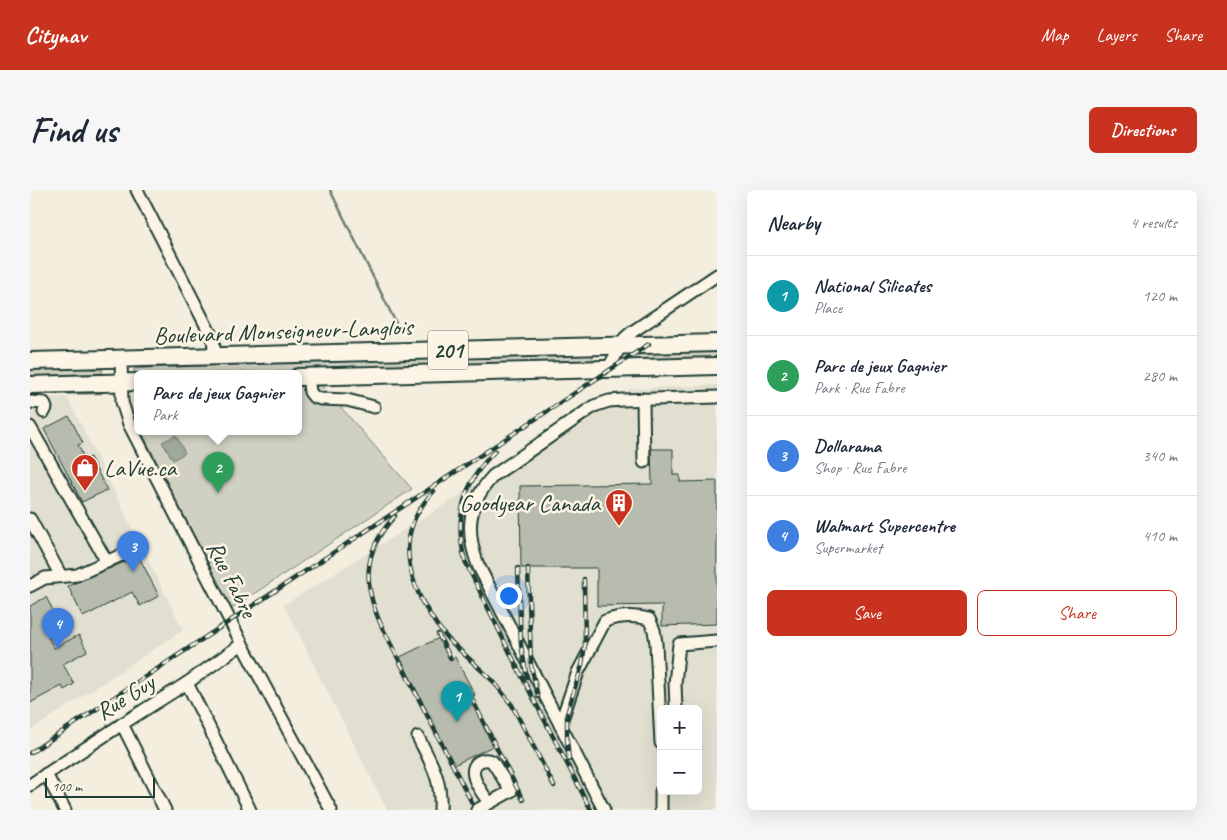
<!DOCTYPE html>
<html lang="en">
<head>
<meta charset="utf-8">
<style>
	:root { --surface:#fff; --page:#f6f6f7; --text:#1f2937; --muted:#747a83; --line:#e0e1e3; --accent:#c8321e }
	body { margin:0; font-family:Caveat,sans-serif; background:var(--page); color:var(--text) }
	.controls { position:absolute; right:15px; bottom:15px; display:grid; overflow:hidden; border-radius:8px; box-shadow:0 5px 20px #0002 }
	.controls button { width:45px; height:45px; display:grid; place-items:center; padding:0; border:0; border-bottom:1px solid var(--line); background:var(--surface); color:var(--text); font:25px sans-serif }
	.scale { position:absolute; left:15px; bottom:12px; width:110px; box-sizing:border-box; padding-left:5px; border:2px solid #1f3d34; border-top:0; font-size:14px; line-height:18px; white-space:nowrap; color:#1f3d34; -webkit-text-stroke:4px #fcf5e5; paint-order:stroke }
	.you { position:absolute; left:478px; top:405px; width:18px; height:18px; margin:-12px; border:4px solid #fff; border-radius:50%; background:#1a73e8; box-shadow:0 0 0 8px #1a73e833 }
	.badge { display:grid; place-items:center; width:32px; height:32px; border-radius:50%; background:var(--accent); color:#fff; font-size:16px; font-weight:700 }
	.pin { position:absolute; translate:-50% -41px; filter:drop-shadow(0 1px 2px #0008) }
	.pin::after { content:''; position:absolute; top:26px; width:18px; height:15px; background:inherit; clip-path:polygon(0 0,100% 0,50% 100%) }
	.popup { position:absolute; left:104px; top:180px; width:168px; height:65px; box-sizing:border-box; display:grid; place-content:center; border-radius:8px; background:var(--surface); filter:drop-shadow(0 1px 4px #0005); font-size:16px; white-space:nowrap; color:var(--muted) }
	.popup b { font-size:19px; color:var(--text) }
	.popup::after { content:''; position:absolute; left:50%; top:100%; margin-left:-10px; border:10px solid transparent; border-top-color:var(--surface) }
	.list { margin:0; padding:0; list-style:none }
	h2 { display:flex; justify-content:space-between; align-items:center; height:65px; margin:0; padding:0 20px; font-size:21px }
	h2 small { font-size:16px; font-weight:400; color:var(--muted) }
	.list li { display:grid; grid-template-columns:32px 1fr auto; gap:15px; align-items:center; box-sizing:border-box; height:80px; padding:0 20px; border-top:1px solid var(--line) }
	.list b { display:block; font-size:19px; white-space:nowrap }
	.list p { margin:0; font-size:16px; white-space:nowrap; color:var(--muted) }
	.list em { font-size:16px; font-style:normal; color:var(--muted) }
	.actions { display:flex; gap:10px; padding:15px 20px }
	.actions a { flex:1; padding:11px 0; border:1px solid var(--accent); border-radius:8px; text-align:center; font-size:18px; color:var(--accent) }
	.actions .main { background:var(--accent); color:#fff }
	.map { position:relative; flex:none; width:687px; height:620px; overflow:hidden; border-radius:8px }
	header { display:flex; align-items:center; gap:30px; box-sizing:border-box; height:70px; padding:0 25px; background:var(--accent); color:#fff }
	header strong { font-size:24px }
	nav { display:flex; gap:28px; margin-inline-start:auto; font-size:18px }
	.intro { display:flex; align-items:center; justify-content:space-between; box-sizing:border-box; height:120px; padding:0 30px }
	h1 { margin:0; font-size:35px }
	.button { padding:12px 22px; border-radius:8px; background:var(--accent); color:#fff; font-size:18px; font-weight:700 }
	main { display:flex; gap:30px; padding:0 30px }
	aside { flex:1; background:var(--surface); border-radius:8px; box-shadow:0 5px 20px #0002 }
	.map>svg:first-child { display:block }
	.built { fill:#e1dfd0; fill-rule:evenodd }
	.green { fill:#d0d1c2; stroke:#78877b }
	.water { fill:#a0a89b; stroke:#6c7d72 }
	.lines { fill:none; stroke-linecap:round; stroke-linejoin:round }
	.stream { stroke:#6c7d72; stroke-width:2.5 }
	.building { fill:#b8bcae; stroke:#1f3d34 }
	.minor-casing { stroke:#1f3d34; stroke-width:15 }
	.highway-casing { stroke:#1f3d34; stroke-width:20 }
	.minor { stroke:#fcf5e5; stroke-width:11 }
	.highway { stroke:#fcf5e5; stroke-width:16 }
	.rail-casing { stroke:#1f3d34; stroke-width:4.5 }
	.rail { stroke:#fcf5e5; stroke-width:2.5; stroke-dasharray:8; stroke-linecap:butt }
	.labels { text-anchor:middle; stroke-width:5; stroke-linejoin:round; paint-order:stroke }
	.shield { fill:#fcf5e5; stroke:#617469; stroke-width:1 }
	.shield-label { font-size:22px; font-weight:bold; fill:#1f3d34 }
	.street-label { font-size:24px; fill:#1f3d34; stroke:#fcf5e5 }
	.poi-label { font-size:24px; fill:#1f3d34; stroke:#fcf5e5; text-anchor:start }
</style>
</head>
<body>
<header>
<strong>Citynav</strong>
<nav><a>Map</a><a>Layers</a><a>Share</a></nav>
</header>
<div class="intro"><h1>Find us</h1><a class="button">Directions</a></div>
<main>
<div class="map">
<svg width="687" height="620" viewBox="0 0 687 620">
	<rect width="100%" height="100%" fill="#f3eede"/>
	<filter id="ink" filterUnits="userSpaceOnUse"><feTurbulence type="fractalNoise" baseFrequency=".02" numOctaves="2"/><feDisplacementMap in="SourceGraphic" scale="10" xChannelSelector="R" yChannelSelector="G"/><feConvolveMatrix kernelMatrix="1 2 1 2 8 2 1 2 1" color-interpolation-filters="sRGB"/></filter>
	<g filter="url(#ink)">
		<g class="built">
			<path d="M 687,195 L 687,620 L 357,620 L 254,415 L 600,199 ZM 631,519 L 668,519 L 668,601 L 631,601 Z"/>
			<path d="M 37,207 L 153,440 L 0,541 L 0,208 Z"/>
		</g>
		<g class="green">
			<path d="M 687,158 L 687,170 L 596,173 L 615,160 Z"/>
			<path d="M 564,162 L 561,174 L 137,184 L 104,183 L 104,179 L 118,178 Z"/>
			<path d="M 34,177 L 73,180 L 72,183 L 0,186 L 0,179 Z"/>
			<path d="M 288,191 L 382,299 L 201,419 L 112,242 L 268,242 L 268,195 Z"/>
		</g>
		<path class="water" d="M 146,245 L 155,263 L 143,270 L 132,252 Z"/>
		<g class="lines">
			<g class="stream">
				<path d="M 300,0 L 369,139"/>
				<path d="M 0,204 L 71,203"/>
			</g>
		</g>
		<g class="building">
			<path d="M 39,226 L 53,253 L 48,255 L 55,270 L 60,267 L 77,300 L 52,312 L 14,239 Z"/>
			<path d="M 621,259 L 643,259 L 643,285 L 650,285 L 650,292 L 687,291 L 687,434 L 632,436 L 632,415 L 567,416 L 567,378 L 491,378 L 490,296 L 622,294 Z"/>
			<path d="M 106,361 L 129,406 L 110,416 L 102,402 L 53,427 L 38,396 L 99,370 Z"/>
			<path d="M 16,407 L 32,438 L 18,446 L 24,458 L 49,445 L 57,461 L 33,474 L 44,494 L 34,500 L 32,496 L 0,513 L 0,416 Z"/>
			<path d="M 409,448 L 420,470 L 425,467 L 445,505 L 439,508 L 463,556 L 424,575 L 370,467 Z"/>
		</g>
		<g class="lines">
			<defs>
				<g id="minor">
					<path d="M 107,0 L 183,149 L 185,166"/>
					<path d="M 91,169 L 92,212 L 99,234 L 212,454 L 301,620"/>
					<path d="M 578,179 L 595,148 L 602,142 L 687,85"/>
					<path d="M 278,187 L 280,202 L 284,207 L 291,209 L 317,210 L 344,217"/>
					<path d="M 613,209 L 614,272"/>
					<path d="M 0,212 L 14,213 L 16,218 L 14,222"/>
					<path d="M 0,237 L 77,372"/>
					<path d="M 0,329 L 31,386"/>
					<path d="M 0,396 L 15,388 L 47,385 L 96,363"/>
					<path d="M 157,493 L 220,620"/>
					<path d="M 646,519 L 645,494 L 649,454 L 687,451"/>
					<path d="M 92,534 L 135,620"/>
					<path d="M 530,535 L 548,482 L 575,431 C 589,426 604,425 619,429 L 624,440 L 626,453 L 631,553"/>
					<path d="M 388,547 C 401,573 412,589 410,620"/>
					<path d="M 16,584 L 35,620"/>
					<path d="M 0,595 L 92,534 L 157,493 L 212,454"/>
					<path d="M 447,620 L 481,601 L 462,571 C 457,569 452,569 447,573 C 436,584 453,603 459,613"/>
					<path d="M 574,620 L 448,375 C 435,340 438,313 463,286 L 564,216 L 579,211 L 592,210 L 687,207"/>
					<path d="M 631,620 L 631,601"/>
				</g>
				<g id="highway">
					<path d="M 0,171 L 687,153"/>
					<path d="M 268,187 L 687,176"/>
					<path d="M 0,195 L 108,192"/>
				</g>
			</defs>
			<use href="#minor" class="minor-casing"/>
			<use href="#highway" class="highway-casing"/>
			<use href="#minor" class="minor"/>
			<use href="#highway" class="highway"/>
			<defs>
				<g id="rail">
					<path d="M 465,261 C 433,293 424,327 435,371 L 486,475 L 561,620"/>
					<path d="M 365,326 C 331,362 333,397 353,439 L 442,613"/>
					<path d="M 488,378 L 491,455 L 497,487"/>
					<path d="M 498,378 L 501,475 L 508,507"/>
					<path d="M 391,410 L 406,434 L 418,449 L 463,491 L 482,515 L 524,596"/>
					<path d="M 394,415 C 373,374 370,336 404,301"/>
					<path d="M 408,444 L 421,469"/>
					<path d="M 441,507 L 493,610"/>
					<path d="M 0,563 L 619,154"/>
					<path d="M 539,570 L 537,550 L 537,524 L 552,475 L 555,455 L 554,389"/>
				</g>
			</defs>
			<use href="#rail" class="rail-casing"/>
			<use href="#rail" class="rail"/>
		</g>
	</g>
	<defs>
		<symbol id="shop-pin" viewBox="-11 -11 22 30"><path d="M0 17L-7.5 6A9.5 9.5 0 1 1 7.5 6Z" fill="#c8321e" stroke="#fcf5e5"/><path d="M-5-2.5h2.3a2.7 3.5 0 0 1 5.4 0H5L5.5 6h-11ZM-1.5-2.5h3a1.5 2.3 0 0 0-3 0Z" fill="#fff"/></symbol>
		<symbol id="building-pin" viewBox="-11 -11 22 30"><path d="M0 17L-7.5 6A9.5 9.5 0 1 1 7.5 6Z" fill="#c8321e" stroke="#fcf5e5"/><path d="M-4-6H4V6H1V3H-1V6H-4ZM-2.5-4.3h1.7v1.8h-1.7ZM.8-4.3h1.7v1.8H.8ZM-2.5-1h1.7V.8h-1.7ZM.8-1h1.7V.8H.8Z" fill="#fff"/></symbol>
	</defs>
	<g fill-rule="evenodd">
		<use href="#shop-pin" x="39" y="262" width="32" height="43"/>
		<use href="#building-pin" x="573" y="297" width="32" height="43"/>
	</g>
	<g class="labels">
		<rect class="shield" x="398" y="140.5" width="40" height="39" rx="4"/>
		<g class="shield-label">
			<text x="418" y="168">201</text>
		</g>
		<g class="street-label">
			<text transform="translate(253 141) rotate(-2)" y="8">Boulevard Monseigneur-Langlois</text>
			<text transform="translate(202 389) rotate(63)" y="8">Rue Fabre</text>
			<text transform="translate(95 507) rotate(-32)" y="8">Rue Guy</text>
		</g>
		<g class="poi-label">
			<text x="74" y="286">LaVue.ca</text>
			<text x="570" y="321" text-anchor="end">Goodyear Canada</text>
		</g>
	</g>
</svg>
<div class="controls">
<button>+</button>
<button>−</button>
</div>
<div class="scale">100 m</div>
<div class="you"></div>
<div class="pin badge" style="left:427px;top:532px;background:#0f9aa8">1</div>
<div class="pin badge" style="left:188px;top:303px;background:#2e9e5b">2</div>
<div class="popup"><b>Parc de jeux Gagnier</b>Park</div>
<div class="pin badge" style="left:103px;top:382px;background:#3f7fe0">3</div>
<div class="pin badge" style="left:28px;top:459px;background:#3f7fe0">4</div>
</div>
<aside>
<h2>Nearby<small>4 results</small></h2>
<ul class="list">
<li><span class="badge" style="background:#0f9aa8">1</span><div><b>National Silicates</b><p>Place</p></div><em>120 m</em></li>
<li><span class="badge" style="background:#2e9e5b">2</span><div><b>Parc de jeux Gagnier</b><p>Park · Rue Fabre</p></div><em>280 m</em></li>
<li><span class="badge" style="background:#3f7fe0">3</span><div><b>Dollarama</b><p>Shop · Rue Fabre</p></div><em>340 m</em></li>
<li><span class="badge" style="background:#3f7fe0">4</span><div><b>Walmart Supercentre</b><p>Supermarket</p></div><em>410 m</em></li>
</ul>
<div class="actions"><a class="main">Save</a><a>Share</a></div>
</aside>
</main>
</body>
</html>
